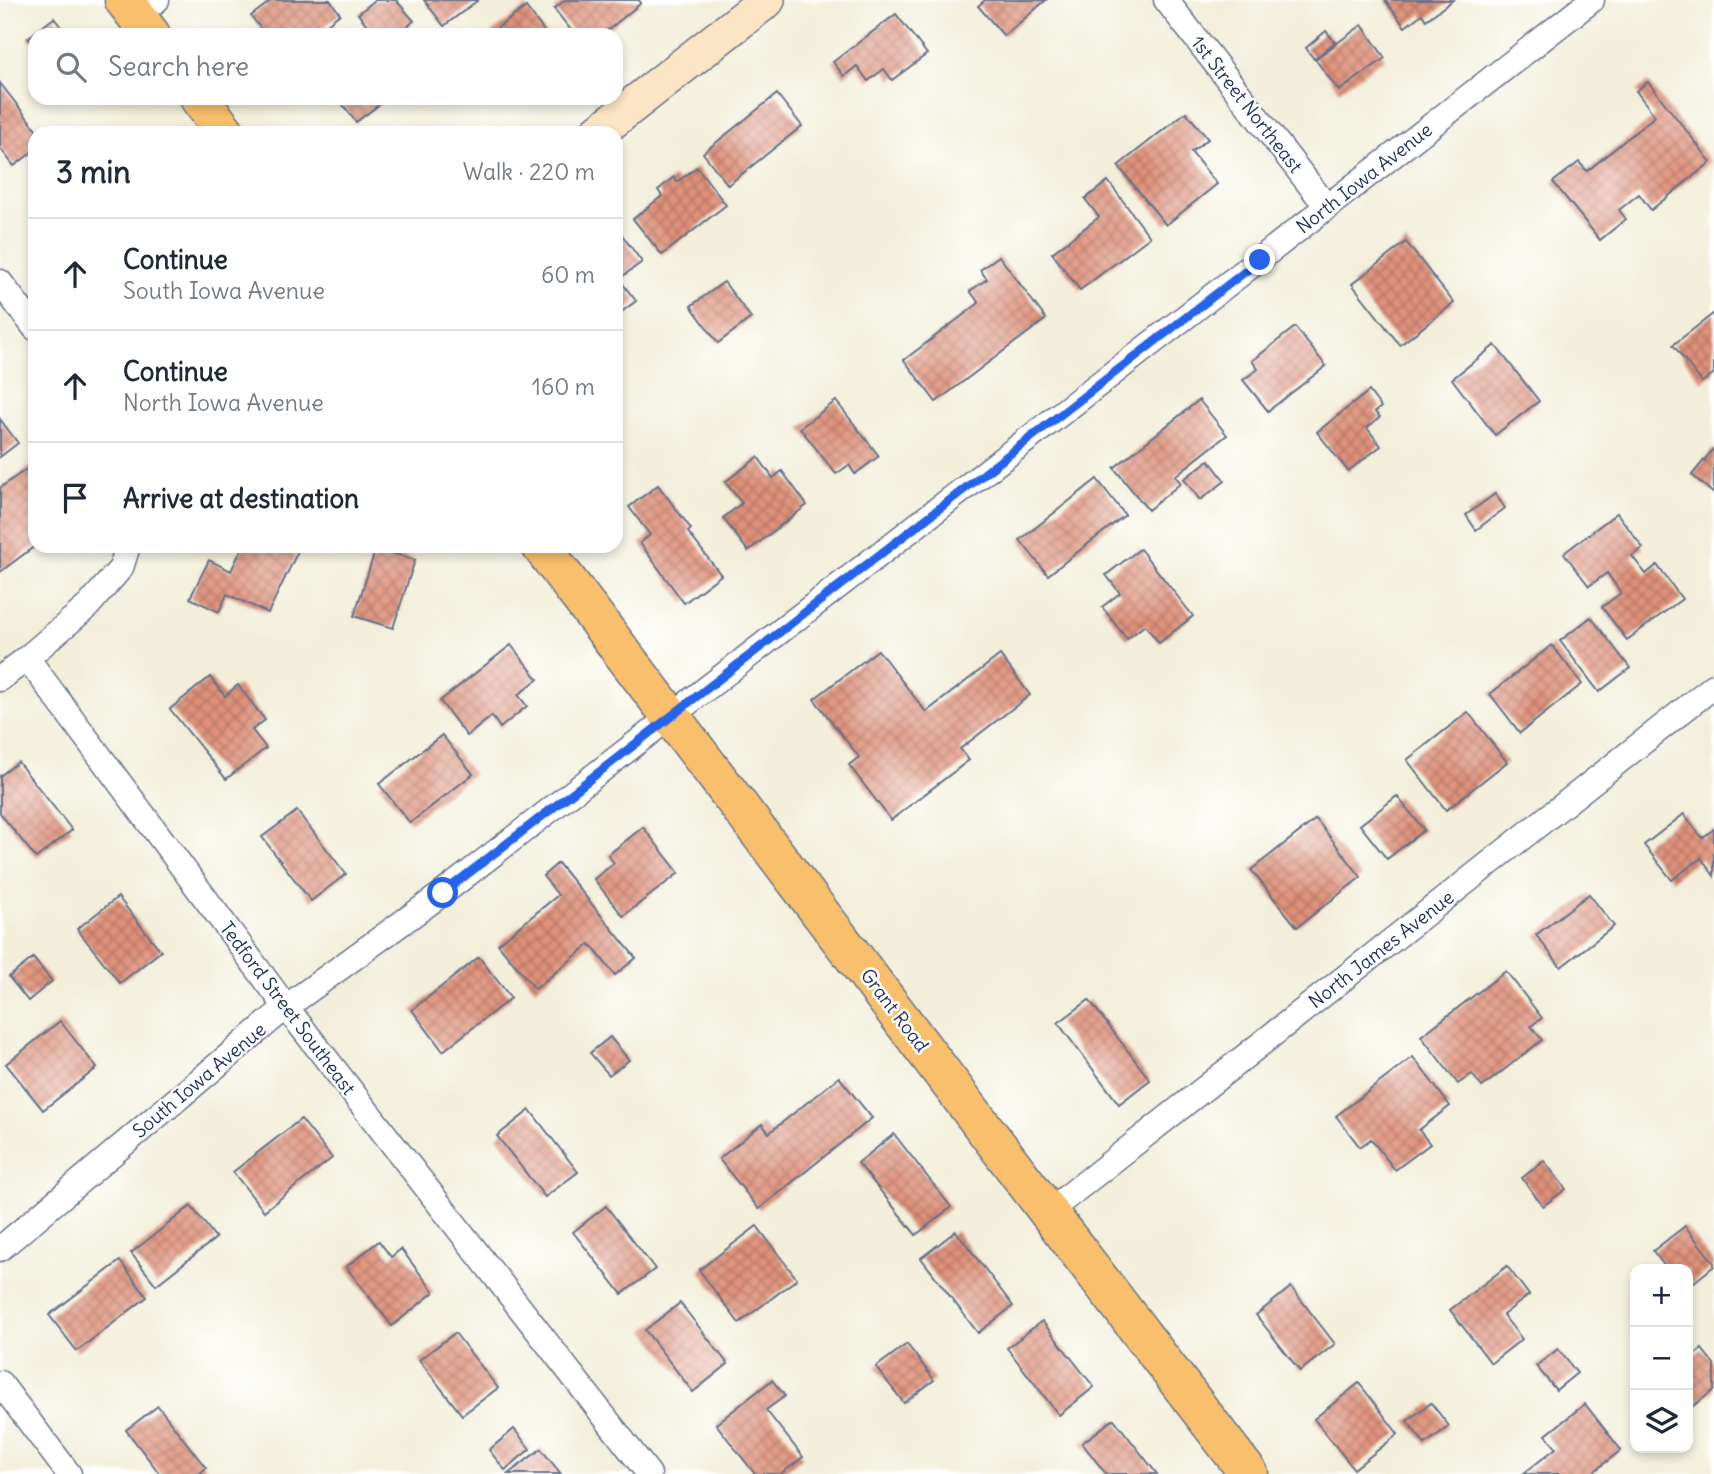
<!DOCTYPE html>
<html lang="en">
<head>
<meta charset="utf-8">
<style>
	:root { --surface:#fff; --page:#f2f2f3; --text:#1f2937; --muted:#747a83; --line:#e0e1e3 }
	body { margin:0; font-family:Delius,sans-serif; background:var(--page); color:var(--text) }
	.controls { position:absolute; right:21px; bottom:21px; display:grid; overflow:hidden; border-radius:14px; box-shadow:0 4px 10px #0003 }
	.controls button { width:63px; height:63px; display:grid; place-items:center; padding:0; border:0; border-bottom:2px solid var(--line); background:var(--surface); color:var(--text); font:35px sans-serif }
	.stop { position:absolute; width:21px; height:21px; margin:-16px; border:5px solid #2563eb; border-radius:50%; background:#fff }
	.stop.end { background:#2563eb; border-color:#fff; box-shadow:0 2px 7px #0008 }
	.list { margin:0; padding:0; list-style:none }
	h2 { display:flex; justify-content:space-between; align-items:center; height:91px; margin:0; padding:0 28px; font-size:30px }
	h2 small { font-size:23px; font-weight:400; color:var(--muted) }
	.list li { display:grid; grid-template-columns:46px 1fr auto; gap:21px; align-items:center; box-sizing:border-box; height:112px; padding:0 28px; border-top:2px solid var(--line) }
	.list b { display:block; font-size:26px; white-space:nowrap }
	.list p { margin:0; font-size:23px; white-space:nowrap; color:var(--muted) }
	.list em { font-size:23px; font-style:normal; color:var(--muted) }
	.icon { flex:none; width:38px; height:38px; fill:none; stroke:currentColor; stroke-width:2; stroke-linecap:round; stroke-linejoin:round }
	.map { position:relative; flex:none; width:1714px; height:1474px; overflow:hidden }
	.search { position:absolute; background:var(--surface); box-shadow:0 4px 10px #0003; left:28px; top:28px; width:595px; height:77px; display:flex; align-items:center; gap:18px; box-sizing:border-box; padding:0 24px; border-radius:21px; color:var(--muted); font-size:26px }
	.panel { position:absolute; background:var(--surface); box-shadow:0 4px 10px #0003; left:28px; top:126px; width:595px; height:427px; border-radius:21px }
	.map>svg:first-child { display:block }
	.building { fill:url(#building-cross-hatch) }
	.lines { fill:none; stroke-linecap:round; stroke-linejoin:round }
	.street-casing { stroke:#667289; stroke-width:27 }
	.secondary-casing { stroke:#667289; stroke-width:38 }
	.primary-casing { stroke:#667289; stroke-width:41 }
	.street { stroke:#fff; stroke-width:24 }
	.secondary { stroke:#fce5c4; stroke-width:35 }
	.primary { stroke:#f8bf6c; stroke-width:38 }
	.route { stroke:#2563eb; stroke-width:9 }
	.labels { text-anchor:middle; stroke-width:5; stroke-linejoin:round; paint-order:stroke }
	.street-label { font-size:19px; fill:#1b2f5e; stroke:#fff }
</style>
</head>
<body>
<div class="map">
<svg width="1714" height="1474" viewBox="0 0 1714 1474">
	<defs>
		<pattern id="building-cross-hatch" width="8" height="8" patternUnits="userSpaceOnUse" patternTransform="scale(1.75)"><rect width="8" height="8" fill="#df9179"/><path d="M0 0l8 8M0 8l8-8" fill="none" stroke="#b47766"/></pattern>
	</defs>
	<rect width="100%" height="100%" fill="#fff"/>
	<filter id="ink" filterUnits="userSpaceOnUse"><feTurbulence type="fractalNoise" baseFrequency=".0143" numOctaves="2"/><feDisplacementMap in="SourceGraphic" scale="14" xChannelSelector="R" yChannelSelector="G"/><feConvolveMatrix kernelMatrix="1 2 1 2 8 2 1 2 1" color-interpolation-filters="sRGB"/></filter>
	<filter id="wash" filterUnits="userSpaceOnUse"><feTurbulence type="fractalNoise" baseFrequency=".00686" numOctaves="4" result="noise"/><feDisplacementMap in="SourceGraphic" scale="28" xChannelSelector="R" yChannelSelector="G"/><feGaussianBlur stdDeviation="1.57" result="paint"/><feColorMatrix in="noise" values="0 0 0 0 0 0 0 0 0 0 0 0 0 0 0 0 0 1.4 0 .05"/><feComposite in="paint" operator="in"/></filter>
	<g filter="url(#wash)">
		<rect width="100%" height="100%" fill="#f2eed9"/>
		<g id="blocks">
			<g class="building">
				<path d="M 272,0 L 330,0 L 340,14 L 313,35 L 266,35 L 251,16 Z"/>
				<path d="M 375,0 L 396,0 L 414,21 L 397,35 L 375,35 L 358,14 Z"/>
				<path d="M 424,0 L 478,0 L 444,26 Z"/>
				<path d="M 565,0 L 639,0 L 641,3 L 602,35 L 575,35 L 554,9 Z"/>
				<path d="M 985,0 L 1046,0 L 1004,36 L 978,6 Z"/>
				<path d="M 1385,0 L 1453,0 L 1426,20 L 1422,14 L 1405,27 Z"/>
				<path d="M 526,7 L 547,35 L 495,35 L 492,32 Z"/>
				<path d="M 896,14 L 927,54 L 892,80 L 884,69 L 868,81 L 857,66 L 844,76 L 833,62 Z"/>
				<path d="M 54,18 L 67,35 L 35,35 L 35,47 L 28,38 Z"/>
				<path d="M 1362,25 L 1385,58 L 1339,91 L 1315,59 Z"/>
				<path d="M 1326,31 L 1335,42 L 1314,59 L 1306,48 Z"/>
				<path d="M 1648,82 L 1711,162 L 1651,210 L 1639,194 L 1619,210 L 1626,219 L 1600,240 L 1553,182 L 1579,162 L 1587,171 L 1655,116 L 1636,91 Z"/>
				<path d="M 0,83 L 39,133 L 35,133 L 35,150 L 14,166 L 0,148 Z"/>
				<path d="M 777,94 L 802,126 L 728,185 L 703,153 Z"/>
				<path d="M 338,98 L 388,98 L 356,122 Z"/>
				<path d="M 1186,112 L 1208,139 L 1191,152 L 1217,184 L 1166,225 L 1118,166 Z"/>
				<path d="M 697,167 L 726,205 L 662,255 L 633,219 L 662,196 L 658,190 L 674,177 L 677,182 Z"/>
				<path d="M 1108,181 L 1150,237 L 1080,290 L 1052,253 L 1099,217 L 1085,199 Z"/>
				<path d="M 616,227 L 642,262 L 619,279 L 636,301 L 616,316 Z"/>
				<path d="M 1406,242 L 1454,303 L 1400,345 L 1352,284 Z"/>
				<path d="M 999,256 L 1046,319 L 936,402 L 904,360 L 979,303 L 970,291 L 987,279 L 980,270 Z"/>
				<path d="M 724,282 L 751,318 L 718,343 L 691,306 Z"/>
				<path d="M 1714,313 L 1714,373 L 1702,382 L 1673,345 Z"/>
				<path d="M 1295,327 L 1326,366 L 1268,411 L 1243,380 L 1258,369 L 1252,361 Z"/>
				<path d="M 1495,345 L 1539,401 L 1495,435 L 1452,379 Z"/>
				<path d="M 1369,391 L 1381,407 L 1375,412 L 1380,417 L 1367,428 L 1381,446 L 1348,471 L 1317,432 Z"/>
				<path d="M 1199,400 L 1227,435 L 1175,476 L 1181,483 L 1148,510 L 1114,468 Z"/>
				<path d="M 836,401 L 879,456 L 855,474 L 849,465 L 836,474 L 800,428 Z"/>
				<path d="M 0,419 L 18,443 L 0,457 Z"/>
				<path d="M 1714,448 L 1714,494 L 1692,475 Z"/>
				<path d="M 758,457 L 773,478 L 782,471 L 807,505 L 748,551 L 723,518 L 742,503 L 725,482 Z"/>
				<path d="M 1209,460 L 1225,481 L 1200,500 L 1184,479 Z"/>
				<path d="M 35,463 L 35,546 L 0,572 L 0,488 Z"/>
				<path d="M 1097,479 L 1125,515 L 1048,575 L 1020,540 Z"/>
				<path d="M 658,485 L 691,529 L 688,532 L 721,575 L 684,603 L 640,543 L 650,535 L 629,507 Z"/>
				<path d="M 1495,494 L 1505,508 L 1476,530 L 1466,515 Z"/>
				<path d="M 1617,513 L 1643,548 L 1632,556 L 1646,574 L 1657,565 L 1682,599 L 1627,640 L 1602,607 L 1621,593 L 1607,573 L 1589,586 L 1564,553 Z"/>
				<path d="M 243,546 L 288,546 L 298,551 L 268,613 L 227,594 L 219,612 L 190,598 L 209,560 L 231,571 Z"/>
				<path d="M 376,548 L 415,560 L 393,628 L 354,616 Z"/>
				<path d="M 1140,549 L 1193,616 L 1159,643 L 1145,625 L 1127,639 L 1102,607 L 1120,593 L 1106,575 Z"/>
				<path d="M 1591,617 L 1630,668 L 1599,692 L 1560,641 Z"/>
				<path d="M 511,645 L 538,679 L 518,695 L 527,706 L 500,728 L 492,716 L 467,736 L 440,701 Z"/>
				<path d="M 1552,645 L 1582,684 L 1520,733 L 1490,694 Z"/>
				<path d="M 878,650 L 926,712 L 1000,655 L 1030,695 L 960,749 L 969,760 L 891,820 L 849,765 L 859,757 L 814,699 Z"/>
				<path d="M 210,677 L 225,696 L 238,685 L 265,720 L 252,730 L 266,748 L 226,779 L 170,709 Z"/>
				<path d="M 1468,712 L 1507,762 L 1446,810 L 1407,760 Z"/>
				<path d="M 442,735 L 473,774 L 410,823 L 379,784 Z"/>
				<path d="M 18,762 L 72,830 L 36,858 L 0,813 L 0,776 Z"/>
				<path d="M 1397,796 L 1424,830 L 1387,859 L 1360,825 Z"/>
				<path d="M 297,811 L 346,874 L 311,901 L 262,837 Z"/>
				<path d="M 1684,814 L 1702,838 L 1714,829 L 1714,876 L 1701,858 L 1672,880 L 1644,845 Z"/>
				<path d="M 1316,819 L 1361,877 L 1297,927 L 1251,870 Z"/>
				<path d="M 643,827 L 679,873 L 623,916 L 594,879 L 614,863 L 608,855 Z"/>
				<path d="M 558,863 L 636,958 L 615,975 L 590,944 L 535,989 L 498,944 L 558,895 L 543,876 Z"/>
				<path d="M 1589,894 L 1614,926 L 1561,967 L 1536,935 Z"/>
				<path d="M 118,897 L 161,951 L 120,983 L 77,929 Z"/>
				<path d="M 479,957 L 511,998 L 443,1051 L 412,1010 Z"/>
				<path d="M 33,958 L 52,981 L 28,1001 L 9,977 Z"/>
				<path d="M 1506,971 L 1542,1018 L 1531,1026 L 1542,1040 L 1482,1087 L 1472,1074 L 1458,1084 L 1421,1036 Z"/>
				<path d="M 1089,1000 L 1150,1080 L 1119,1104 L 1058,1023 Z"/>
				<path d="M 60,1021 L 97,1068 L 43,1110 L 6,1064 Z"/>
				<path d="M 610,1037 L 629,1060 L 609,1075 L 590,1053 Z"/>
				<path d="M 1413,1057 L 1450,1106 L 1419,1130 L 1430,1144 L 1395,1170 L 1371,1139 L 1360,1147 L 1336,1116 Z"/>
				<path d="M 839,1077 L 872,1118 L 759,1209 L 719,1159 L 762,1124 L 769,1133 Z"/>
				<path d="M 530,1110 L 578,1172 L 545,1197 L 497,1136 Z"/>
				<path d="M 301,1119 L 332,1158 L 264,1211 L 233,1172 Z"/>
				<path d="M 894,1134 L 951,1207 L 916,1235 L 858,1163 Z"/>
				<path d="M 1544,1161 L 1566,1189 L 1543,1206 L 1522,1178 Z"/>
				<path d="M 191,1206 L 216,1238 L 156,1285 L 131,1253 Z"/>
				<path d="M 606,1206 L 655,1269 L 622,1294 L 573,1232 Z"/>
				<path d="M 757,1226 L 797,1279 L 739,1323 L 699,1270 Z"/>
				<path d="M 1685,1226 L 1714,1263 L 1714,1266 L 1688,1287 L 1688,1269 L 1667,1269 L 1653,1251 Z"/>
				<path d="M 956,1231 L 1013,1306 L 978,1333 L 921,1258 Z"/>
				<path d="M 379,1241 L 391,1257 L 401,1249 L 434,1292 L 392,1326 L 346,1267 Z"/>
				<path d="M 120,1261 L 147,1297 L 77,1351 L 49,1315 Z"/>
				<path d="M 1507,1266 L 1529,1295 L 1503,1315 L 1522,1339 L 1491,1363 L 1450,1310 Z"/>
				<path d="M 1291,1287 L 1335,1344 L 1300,1371 L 1256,1315 Z"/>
				<path d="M 680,1303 L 728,1364 L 693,1392 L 645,1330 Z"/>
				<path d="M 1042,1321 L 1094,1387 L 1059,1415 L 1007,1348 Z"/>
				<path d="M 455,1333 L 498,1388 L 462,1415 L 419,1360 Z"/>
				<path d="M 907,1344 L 934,1380 L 904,1403 L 876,1367 Z"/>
				<path d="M 1558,1349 L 1577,1373 L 1556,1390 L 1536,1366 Z"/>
				<path d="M 1702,1349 L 1714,1364 L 1714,1390 L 1688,1410 L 1688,1360 Z"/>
				<path d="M 772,1380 L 785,1396 L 766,1410 L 803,1457 L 781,1474 L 755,1474 L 716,1424 Z"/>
				<path d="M 1359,1383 L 1398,1434 L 1354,1469 L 1314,1419 Z"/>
				<path d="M 1431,1403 L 1449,1426 L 1425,1444 L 1407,1421 Z"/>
				<path d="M 1585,1404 L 1621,1450 L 1591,1474 L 1523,1474 L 1556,1448 L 1546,1435 Z"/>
				<path d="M 158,1406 L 206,1468 L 199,1474 L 160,1474 L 126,1430 Z"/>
				<path d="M 1114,1419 L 1157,1474 L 1106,1474 L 1082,1443 Z"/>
				<path d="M 514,1429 L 530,1449 L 505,1470 L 489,1450 Z"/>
				<path d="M 541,1449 L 561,1474 L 508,1474 Z"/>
			</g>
		</g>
	</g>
	<g filter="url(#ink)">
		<use href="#blocks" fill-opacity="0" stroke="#667289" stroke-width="2"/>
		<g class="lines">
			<defs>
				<g id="street">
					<path d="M 1166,0 L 1327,207"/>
					<path d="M 136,16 L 157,0"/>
					<path d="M 0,282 L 35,328"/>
					<path d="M 27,658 L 286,1007 L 649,1474"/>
					<path d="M 0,679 L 27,658 L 88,606 L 121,568 L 128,546"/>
					<path d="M 1048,1212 L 1714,686"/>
					<path d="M 0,1249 L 286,1007 L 443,893 L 1327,207 L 1592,0"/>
					<path d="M 0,1383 L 69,1474"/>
				</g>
				<path id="secondary" d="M 597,133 L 767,0"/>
				<g id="primary">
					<path d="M 124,0 L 151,35"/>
					<path d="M 199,98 L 226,133"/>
					<path d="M 541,546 L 1048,1212 L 1249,1474"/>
				</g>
			</defs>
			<use href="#street" class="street-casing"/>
			<use href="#secondary" class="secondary-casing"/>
			<use href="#primary" class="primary-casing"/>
			<use href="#street" class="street"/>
			<use href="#secondary" class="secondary"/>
			<use href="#primary" class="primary"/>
		</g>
	</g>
	<g class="lines" filter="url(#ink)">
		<path class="route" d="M 443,893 L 1260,260"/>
	</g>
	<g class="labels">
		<g class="street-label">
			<text transform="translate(1247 104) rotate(52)" y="7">1st Street Northeast</text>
			<text transform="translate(1364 178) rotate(-38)" y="7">North Iowa Avenue</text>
			<text transform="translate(1381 949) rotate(-38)" y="7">North James Avenue</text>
			<text transform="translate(288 1008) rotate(53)" y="7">Tedford Street Southeast</text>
			<text transform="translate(895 1010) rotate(53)" y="7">Grant Road</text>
			<text transform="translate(199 1080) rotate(-40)" y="7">South Iowa Avenue</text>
		</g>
	</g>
</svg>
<div class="controls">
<button>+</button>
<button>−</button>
<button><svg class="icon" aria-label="layers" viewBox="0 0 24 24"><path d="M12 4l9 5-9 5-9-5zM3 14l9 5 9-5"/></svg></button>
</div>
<div class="stop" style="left:443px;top:893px"></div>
<div class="stop end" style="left:1260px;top:260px"></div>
<div class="search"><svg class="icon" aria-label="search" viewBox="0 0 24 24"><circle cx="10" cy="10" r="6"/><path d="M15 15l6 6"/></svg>Search here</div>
<section class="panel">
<h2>3 min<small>Walk · 220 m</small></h2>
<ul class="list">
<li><svg class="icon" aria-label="ahead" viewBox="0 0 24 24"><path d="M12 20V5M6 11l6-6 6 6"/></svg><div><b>Continue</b><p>South Iowa Avenue</p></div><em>60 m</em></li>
<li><svg class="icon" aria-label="ahead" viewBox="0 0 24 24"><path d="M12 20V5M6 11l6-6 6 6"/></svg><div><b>Continue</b><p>North Iowa Avenue</p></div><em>160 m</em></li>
<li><svg class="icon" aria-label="arrive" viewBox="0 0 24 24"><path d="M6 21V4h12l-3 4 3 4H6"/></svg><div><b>Arrive at destination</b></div></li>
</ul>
</section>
</div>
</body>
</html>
